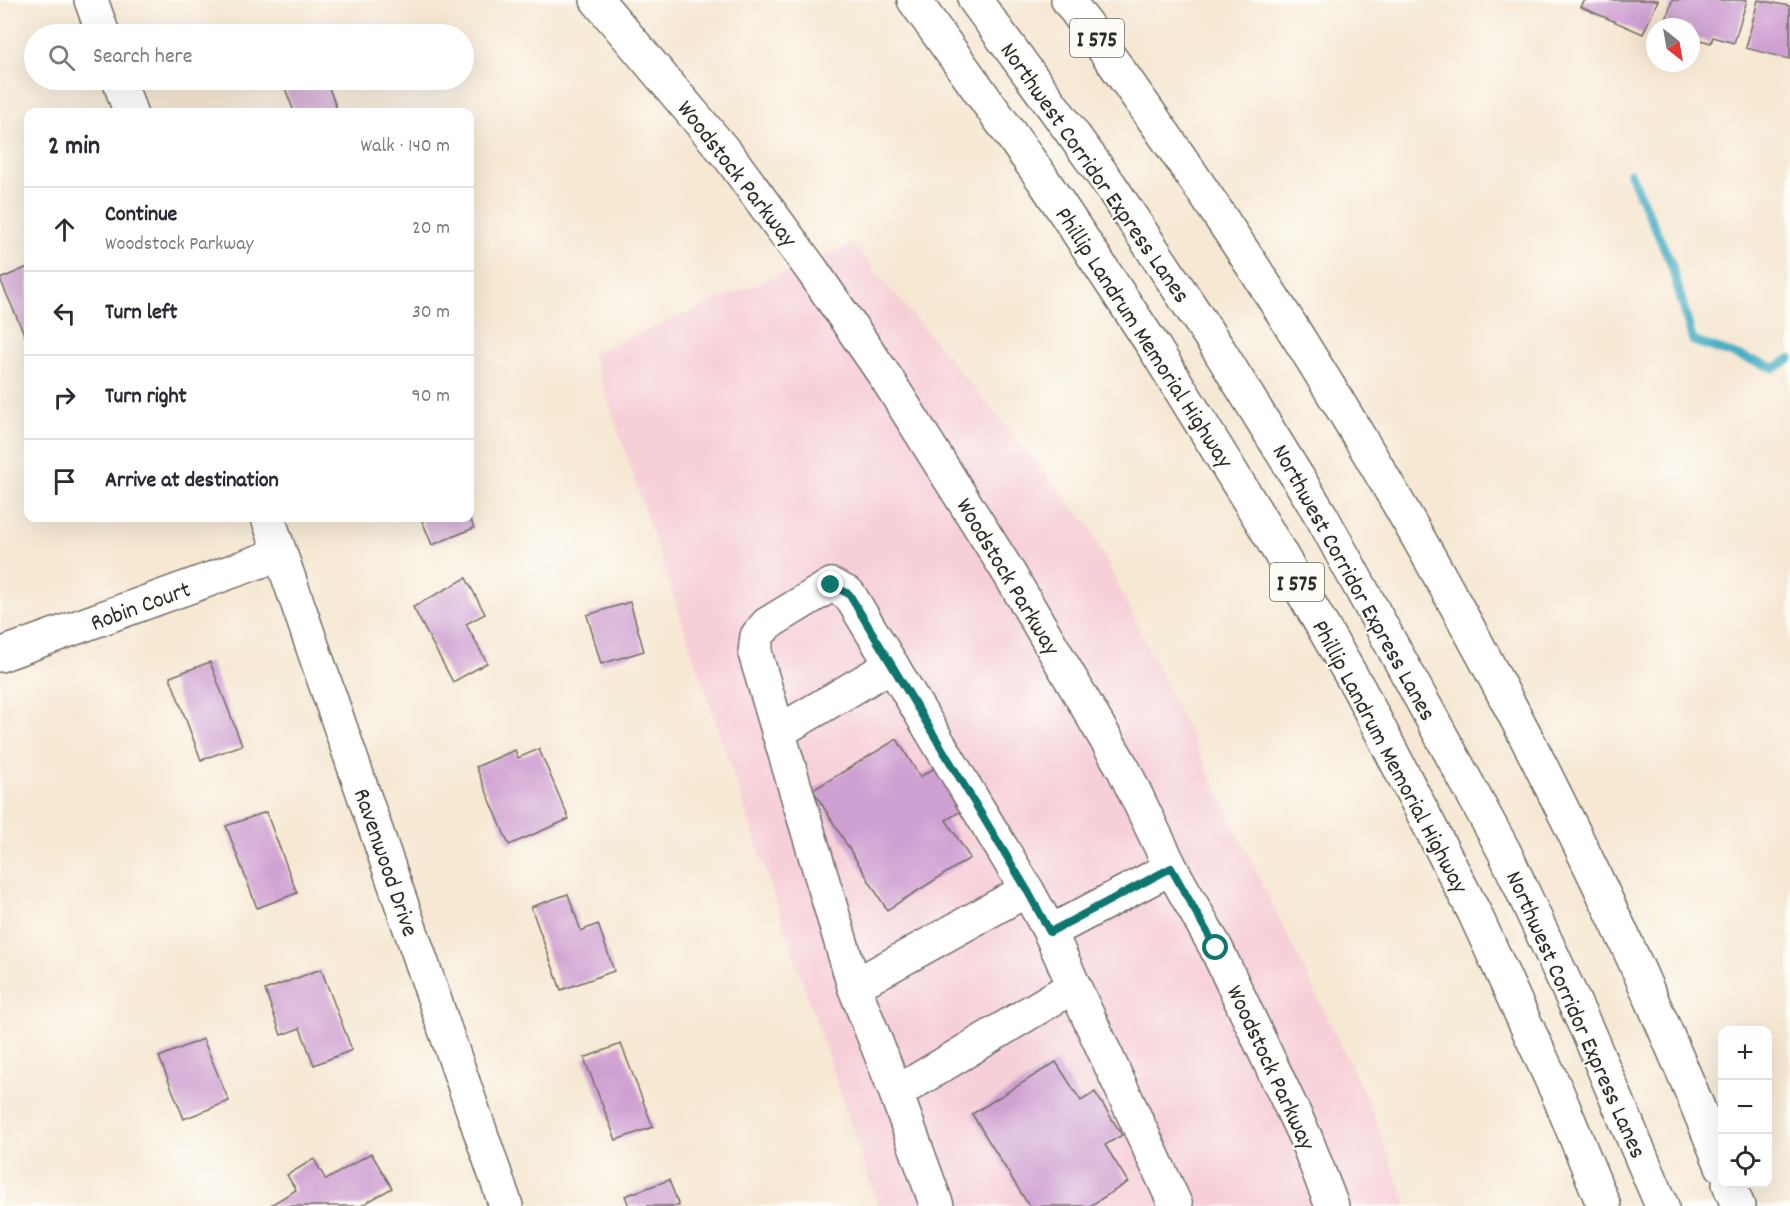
<!DOCTYPE html>
<html lang="en">
<head>
<meta charset="utf-8">
<style>
	:root { --surface:#fff; --page:#f2f2f3; --text:#2b2b33; --muted:#7c7c81; --line:#e1e1e2 }
	body { margin:0; font-family:Dekko,sans-serif; background:var(--page); color:var(--text) }
	.controls { position:absolute; right:18px; bottom:18px; display:grid; overflow:hidden; border-radius:12px; box-shadow:0 6px 24px #0002 }
	.controls button { width:54px; height:54px; display:grid; place-items:center; padding:0; border:0; border-bottom:2px solid var(--line); background:var(--surface); color:var(--text); font:30px sans-serif }
	.compass { position:absolute; left:1646px; top:18px; width:54px; height:54px; border-radius:50%; background:var(--surface); box-shadow:0 6px 24px #0002; rotate:149deg }
	.stop { position:absolute; width:18px; height:18px; margin:-14px; border:4px solid #0f766e; border-radius:50%; background:#fff }
	.stop.end { background:#0f766e; border-color:#fff; box-shadow:0 2px 6px #0008 }
	.list { margin:0; padding:0; list-style:none }
	h2 { display:flex; justify-content:space-between; align-items:center; height:78px; margin:0; padding:0 24px; font-size:26px }
	h2 small { font-size:20px; font-weight:400; color:var(--muted) }
	.list li { display:grid; grid-template-columns:39px 1fr auto; gap:18px; align-items:center; box-sizing:border-box; height:84px; padding:0 24px; border-top:2px solid var(--line) }
	.list b { display:block; font-size:22px; white-space:nowrap }
	.list p { margin:0; font-size:20px; white-space:nowrap; color:var(--muted) }
	.list em { font-size:20px; font-style:normal; color:var(--muted) }
	.icon { flex:none; width:33px; height:33px; fill:none; stroke:currentColor; stroke-width:2; stroke-linecap:round; stroke-linejoin:round }
	.map { position:relative; flex:none; width:1790px; height:1206px; overflow:hidden }
	.search { position:absolute; background:var(--surface); box-shadow:0 6px 24px #0002; left:24px; top:24px; width:450px; height:66px; display:flex; align-items:center; gap:15px; box-sizing:border-box; padding:0 21px; border-radius:33px; color:var(--muted); font-size:22px }
	.panel { position:absolute; background:var(--surface); box-shadow:0 6px 24px #0002; left:24px; top:108px; width:450px; height:414px; border-radius:12px }
	.map>svg:first-child { display:block }
	.built { fill:#f6cfd7 }
	.lines { fill:none; stroke-linecap:round; stroke-linejoin:round }
	.stream { stroke:#46afc5; stroke-width:9 }
	.building { fill:#cfa0d2 }
	.minor-casing { stroke:#726d66; stroke-width:36 }
	.major-casing { stroke:#726d66; stroke-width:36 }
	.highway-casing { stroke:#726d66; stroke-width:36 }
	.minor { stroke:#fff; stroke-width:33 }
	.major { stroke:#fff; stroke-width:33 }
	.highway { stroke:#fff; stroke-width:33 }
	.route { stroke:#0f766e; stroke-width:8 }
	.labels { text-anchor:middle; stroke-width:4.5; stroke-linejoin:round; paint-order:stroke }
	.shield { fill:#fdfcf7; stroke:#6a6a68; stroke-width:1.5 }
	.shield-label { font-size:22px; font-weight:bold; fill:#2b2b2b }
	.street-label { font-size:24px; fill:#2b2b2b; stroke:#fdfcf7 }
</style>
</head>
<body>
<div class="map">
<svg width="1790" height="1206" viewBox="0 0 1790 1206">
	<rect width="100%" height="100%" fill="#fdfcf7"/>
	<filter id="ink" filterUnits="userSpaceOnUse"><feTurbulence type="fractalNoise" baseFrequency=".0167" numOctaves="2"/><feDisplacementMap in="SourceGraphic" scale="12" xChannelSelector="R" yChannelSelector="G"/><feConvolveMatrix kernelMatrix="1 2 1 2 8 2 1 2 1" color-interpolation-filters="sRGB"/></filter>
	<filter id="wash" filterUnits="userSpaceOnUse"><feTurbulence type="fractalNoise" baseFrequency=".008" numOctaves="4" result="noise"/><feDisplacementMap in="SourceGraphic" scale="24" xChannelSelector="R" yChannelSelector="G"/><feGaussianBlur stdDeviation="1.35" result="paint"/><feColorMatrix in="noise" values="0 0 0 0 0 0 0 0 0 0 0 0 0 0 0 0 0 1.4 0 .05"/><feComposite in="paint" operator="in"/></filter>
	<g filter="url(#wash)">
		<rect width="100%" height="100%" fill="#f6e8d3"/>
		<path class="built" d="M 853,244 L 1089,525 L 1372,1110 L 1407,1206 L 878,1206 L 592,353 Z"/>
		<g class="lines">
			<path class="stream" d="M 1630,173 L 1671,263 L 1693,341 L 1775,368 L 1790,359"/>
		</g>
		<g id="blocks">
			<g class="building">
				<path d="M 1585,0 L 1658,0 L 1643,34 L 1581,7 Z"/>
				<path d="M 1672,0 L 1747,0 L 1734,43 L 1713,37 L 1711,43 L 1691,37 L 1691,27 L 1664,27 Z"/>
				<path d="M 1758,0 L 1790,6 L 1790,59 L 1746,48 Z"/>
				<path d="M 282,80 L 326,80 L 338,112 L 294,112 Z"/>
				<path d="M 28,267 L 28,343 L 0,279 Z"/>
				<path d="M 421,518 L 470,518 L 474,528 L 432,545 Z"/>
				<path d="M 466,578 L 485,614 L 466,624 L 487,663 L 453,682 L 413,607 Z"/>
				<path d="M 630,602 L 644,651 L 601,664 L 587,615 Z"/>
				<path d="M 210,662 L 242,745 L 201,760 L 170,677 Z"/>
				<path d="M 897,739 L 920,777 L 936,767 L 963,810 L 946,820 L 970,858 L 887,910 L 813,790 Z"/>
				<path d="M 539,749 L 569,819 L 509,845 L 476,767 L 515,750 L 518,758 Z"/>
				<path d="M 266,812 L 297,893 L 257,908 L 226,826 Z"/>
				<path d="M 568,894 L 581,931 L 598,924 L 614,971 L 561,990 L 531,907 Z"/>
				<path d="M 321,969 L 352,1050 L 314,1065 L 300,1028 L 281,1035 L 265,990 Z"/>
				<path d="M 203,1039 L 229,1101 L 184,1119 L 159,1057 Z"/>
				<path d="M 621,1044 L 653,1127 L 616,1140 L 584,1058 Z"/>
				<path d="M 1056,1062 L 1081,1101 L 1095,1092 L 1122,1135 L 1105,1145 L 1128,1182 L 1090,1206 L 1029,1206 L 972,1114 Z"/>
				<path d="M 371,1153 L 392,1188 L 361,1206 L 269,1206 L 296,1190 L 287,1175 L 314,1159 L 326,1180 Z"/>
				<path d="M 669,1180 L 679,1206 L 629,1206 L 625,1196 Z"/>
			</g>
		</g>
	</g>
	<g filter="url(#ink)">
		<use href="#blocks" fill-opacity="0" stroke="#726d66" stroke-width="1.5"/>
		<g class="lines">
			<defs>
				<g id="minor">
					<path d="M 91,0 L 103,34"/>
					<path d="M 119,80 L 130,112"/>
					<path d="M 268,518 L 506,1206"/>
					<path d="M 0,655 L 280,554"/>
					<path d="M 778,732 L 892,665"/>
					<path d="M 1027,890 L 854,986 L 896,1093 L 1074,986 L 1050,932"/>
					<path d="M 854,986 L 755,653 L 757,636 L 767,624 L 831,585 L 849,594 L 1027,890 L 1050,932 L 1171,868"/>
					<path d="M 1074,986 L 1176,1206"/>
					<path d="M 896,1093 L 937,1206"/>
				</g>
				<path id="major" d="M 597,0 L 731,159 L 812,270 L 887,379 L 1009,573 L 1124,770 L 1171,868 L 1216,948 L 1306,1139 L 1332,1206"/>
				<g id="highway">
					<path d="M 914,0 L 1042,178 L 1154,347 L 1259,517 L 1359,689 L 1474,912 L 1558,1094 L 1604,1206"/>
					<path d="M 975,0 L 1110,185 L 1219,350 L 1322,517 L 1504,851 L 1588,1032 L 1662,1206"/>
					<path d="M 1068,0 C 1332,357 1557,754 1722,1166"/>
					<path d="M 1729,1184 L 1738,1206"/>
				</g>
			</defs>
			<use href="#minor" class="minor-casing"/>
			<use href="#major" class="major-casing"/>
			<use href="#highway" class="highway-casing"/>
			<use href="#minor" class="minor"/>
			<use href="#major" class="major"/>
			<use href="#highway" class="highway"/>
		</g>
	</g>
	<g class="lines" filter="url(#ink)">
		<path class="route" d="M 831,585 L 849,594 L 1027,890 L 1050,932 L 1171,868 L 1216,948"/>
	</g>
	<g class="labels">
		<g class="shield">
			<rect x="1070" y="19" width="54" height="38" rx="4.5"/>
			<rect x="1270" y="563" width="54" height="38" rx="4.5"/>
		</g>
		<g class="shield-label">
			<text x="1097" y="46">I 575</text>
			<text x="1297" y="590">I 575</text>
		</g>
		<g class="street-label">
			<text transform="translate(1096 172) rotate(55)" y="8">Northwest Corridor Express Lanes</text>
			<text transform="translate(738 173) rotate(52)" y="8">Woodstock Parkway</text>
			<text transform="translate(1145 337) rotate(57)" y="8">Phillip Landrum Memorial Highway</text>
			<text transform="translate(1009 576) rotate(59)" y="8">Woodstock Parkway</text>
			<text transform="translate(1355 582) rotate(61)" y="8">Northwest Corridor Express Lanes</text>
			<text transform="translate(140 605) rotate(-20)" y="8">Robin Court</text>
			<text transform="translate(1391 756) rotate(62)" y="8">Phillip Landrum Memorial Highway</text>
			<text transform="translate(387 862) rotate(71)" y="8">Ravenwood Drive</text>
			<text transform="translate(1577 1014) rotate(66)" y="8">Northwest Corridor Express Lanes</text>
			<text transform="translate(1272 1067) rotate(65)" y="8">Woodstock Parkway</text>
		</g>
	</g>
</svg>
<div class="controls">
<button>+</button>
<button>−</button>
<button><svg class="icon" aria-label="locate" viewBox="0 0 24 24"><circle cx="12" cy="12" r="6"/><path d="M12 2v4M12 18v4M2 12h4M18 12h4"/></svg></button>
</div>
<svg class="compass" viewBox="-18 -18 36 36"><path d="M0-13l5 13h-10z" fill="#e53935"/><path d="M0 13l5-13h-10z" fill="#7c7c81"/></svg>
<div class="stop" style="left:1216px;top:948px"></div>
<div class="stop end" style="left:831px;top:585px"></div>
<div class="search"><svg class="icon" aria-label="search" viewBox="0 0 24 24"><circle cx="10" cy="10" r="6"/><path d="M15 15l6 6"/></svg>Search here</div>
<section class="panel">
<h2>2 min<small>Walk · 140 m</small></h2>
<ul class="list">
<li><svg class="icon" aria-label="ahead" viewBox="0 0 24 24"><path d="M12 20V5M6 11l6-6 6 6"/></svg><div><b>Continue</b><p>Woodstock Parkway</p></div><em>20 m</em></li>
<li><svg class="icon" aria-label="left" viewBox="0 0 24 24"><path d="M17 20v-9H6M10 6l-5 5 5 5"/></svg><div><b>Turn left</b></div><em>30 m</em></li>
<li><svg class="icon" aria-label="right" viewBox="0 0 24 24"><path d="M7 20v-9h11M14 6l5 5-5 5"/></svg><div><b>Turn right</b></div><em>90 m</em></li>
<li><svg class="icon" aria-label="arrive" viewBox="0 0 24 24"><path d="M6 21V4h12l-3 4 3 4H6"/></svg><div><b>Arrive at destination</b></div></li>
</ul>
</section>
</div>
</body>
</html>
